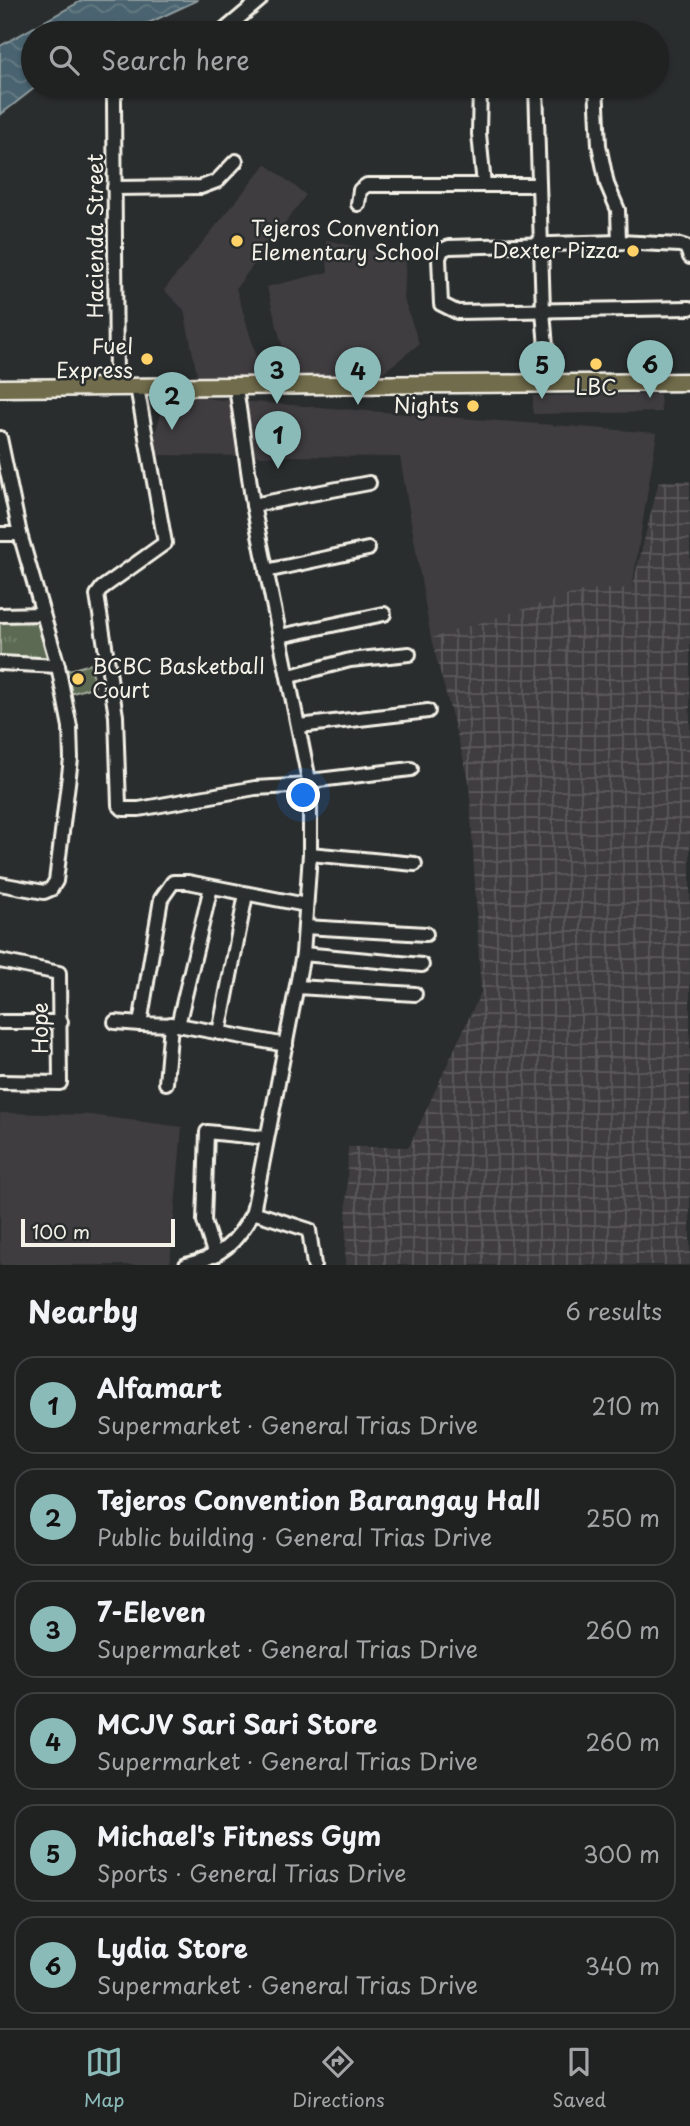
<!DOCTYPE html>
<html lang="en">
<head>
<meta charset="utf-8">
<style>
	:root { --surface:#202222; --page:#282a2a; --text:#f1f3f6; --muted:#a2a4a5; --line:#3d3f40; --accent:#8bbbb9 }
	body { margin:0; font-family:"Playpen Sans",sans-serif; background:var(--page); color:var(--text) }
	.scale { position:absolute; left:21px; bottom:18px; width:154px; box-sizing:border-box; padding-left:7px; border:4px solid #f4f1e8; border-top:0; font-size:19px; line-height:24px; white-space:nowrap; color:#f4f1e8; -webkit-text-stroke:5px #2a2d2e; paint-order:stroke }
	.you { position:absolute; left:304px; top:796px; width:24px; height:24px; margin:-18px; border:5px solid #fff; border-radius:50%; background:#1a73e8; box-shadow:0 0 0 10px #1a73e833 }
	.badge { display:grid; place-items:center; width:46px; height:46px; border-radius:50%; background:var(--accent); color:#111; font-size:23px; font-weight:700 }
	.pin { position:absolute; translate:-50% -58px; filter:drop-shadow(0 2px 4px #0008) }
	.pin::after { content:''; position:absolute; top:37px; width:24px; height:21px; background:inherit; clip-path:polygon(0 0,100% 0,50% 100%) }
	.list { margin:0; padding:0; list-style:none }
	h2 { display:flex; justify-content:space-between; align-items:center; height:91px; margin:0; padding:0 28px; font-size:30px }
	h2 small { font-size:23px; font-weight:400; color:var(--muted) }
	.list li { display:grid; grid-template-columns:46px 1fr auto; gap:21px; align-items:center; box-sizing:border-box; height:98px; margin:0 14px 14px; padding:0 14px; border:2px solid var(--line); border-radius:21px }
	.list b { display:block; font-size:26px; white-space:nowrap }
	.list p { margin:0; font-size:23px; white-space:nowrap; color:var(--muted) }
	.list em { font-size:23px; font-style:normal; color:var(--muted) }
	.icon { flex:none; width:38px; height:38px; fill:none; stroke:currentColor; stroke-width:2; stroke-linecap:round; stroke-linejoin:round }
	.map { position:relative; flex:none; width:690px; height:1265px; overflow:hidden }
	.search { position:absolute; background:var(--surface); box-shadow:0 2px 5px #0004; left:21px; right:21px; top:21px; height:77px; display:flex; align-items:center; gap:18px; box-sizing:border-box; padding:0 24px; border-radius:38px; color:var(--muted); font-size:26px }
	.sheet { height:763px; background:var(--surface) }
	nav { display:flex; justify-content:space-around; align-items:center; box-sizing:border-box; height:98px; border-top:2px solid var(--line); background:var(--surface); font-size:19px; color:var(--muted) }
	nav a { display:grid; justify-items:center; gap:4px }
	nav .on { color:var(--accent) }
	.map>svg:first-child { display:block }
	.built { fill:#3f3c40 }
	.industrial { fill:url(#industrial-grid) }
	.grass { fill:url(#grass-tufts); stroke:#a8ae9e; stroke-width:2 }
	.garden { fill:#5b6b53; stroke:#a8ae9e; stroke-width:2 }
	.water { fill:url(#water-waves); stroke:#8e9c9f; stroke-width:2 }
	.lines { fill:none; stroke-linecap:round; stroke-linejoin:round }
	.minor-casing { stroke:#f4f1e8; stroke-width:18 }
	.major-casing { stroke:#f4f1e8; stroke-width:21 }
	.minor { stroke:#2a2d2e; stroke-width:12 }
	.major { stroke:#716c4b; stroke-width:16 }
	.poi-dot { fill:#ffd166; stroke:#2a2d2e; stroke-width:2.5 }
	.labels { text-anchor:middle; stroke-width:5; stroke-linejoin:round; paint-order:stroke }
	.poi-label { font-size:21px; fill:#f4f1e8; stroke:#2a2d2e; text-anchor:end }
	.street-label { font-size:21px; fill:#f4f1e8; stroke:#2a2d2e }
</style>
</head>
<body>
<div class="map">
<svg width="690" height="1265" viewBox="0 0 690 1265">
	<defs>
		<pattern id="industrial-grid" width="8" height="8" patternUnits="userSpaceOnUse" patternTransform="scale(1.75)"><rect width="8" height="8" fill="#3f3c40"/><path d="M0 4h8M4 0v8" fill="none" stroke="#5b595c"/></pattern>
		<pattern id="grass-tufts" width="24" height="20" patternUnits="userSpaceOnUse" patternTransform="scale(1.75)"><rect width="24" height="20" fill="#5b6b53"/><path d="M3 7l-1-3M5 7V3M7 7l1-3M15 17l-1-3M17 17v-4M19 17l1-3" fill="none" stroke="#73816c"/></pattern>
		<pattern id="water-waves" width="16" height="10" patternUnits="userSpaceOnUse" patternTransform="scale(1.75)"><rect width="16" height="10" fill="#4a646f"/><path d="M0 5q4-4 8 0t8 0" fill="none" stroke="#657b84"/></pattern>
	</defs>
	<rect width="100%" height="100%" fill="#2a2d2e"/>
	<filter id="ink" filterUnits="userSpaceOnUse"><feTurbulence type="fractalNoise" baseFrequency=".0143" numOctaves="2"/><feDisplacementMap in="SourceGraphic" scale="14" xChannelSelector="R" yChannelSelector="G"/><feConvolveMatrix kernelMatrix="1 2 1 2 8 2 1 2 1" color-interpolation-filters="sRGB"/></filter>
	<g filter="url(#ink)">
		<g class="built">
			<path d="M 266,164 L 306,195 L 236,288 L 263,379 L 199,384 L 184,310 L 164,290 Z"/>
			<path d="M 326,240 L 406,258 L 404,299 L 419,344 L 380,375 L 290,377 L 267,287 L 328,272 Z"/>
			<path d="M 169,386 L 212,399 L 657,433 L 632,588 L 431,638 L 400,457 L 149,455 Z"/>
			<path d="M 660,394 L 661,412 L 533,414 L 533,396 Z"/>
			<path d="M 0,1113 L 90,1115 L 182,1127 L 170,1265 L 0,1265 Z"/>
		</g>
		<path class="industrial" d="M 659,481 L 690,481 L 690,1265 L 345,1265 L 348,1147 L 409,1147 L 481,992 L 469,780 L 431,638 L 585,590 L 632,588 Z"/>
		<path class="grass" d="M 0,619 L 41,620 L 54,662 L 0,658 Z"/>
		<path class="garden" d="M 91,664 L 95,686 L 67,695 L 62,672 Z"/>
		<path class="water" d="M 83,0 L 198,0 L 127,33 L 33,33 L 33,86 L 37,86 L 0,115 L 0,46 Z"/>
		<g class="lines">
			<defs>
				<g id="minor">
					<path d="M 221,33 L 260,0"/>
					<path d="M 480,86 L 479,134 L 484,185"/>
					<path d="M 536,86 L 543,311 L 549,383"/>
					<path d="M 596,86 L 599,145 L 607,184 L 618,210 L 619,242"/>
					<path d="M 114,188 L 201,187 L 217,181 L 236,161"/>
					<path d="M 358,204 L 360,190 L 367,185 L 539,185"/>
					<path d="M 690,257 L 686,247 L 680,245 L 619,242 L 449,247 L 442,250 L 439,258 L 441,304 L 457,312 L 690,308"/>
					<path d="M 116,387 L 114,98 L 118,86"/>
					<path d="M 137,387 L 165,543 L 102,588 L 97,595 L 116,716 L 119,805 L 123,809 L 139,809 L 255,788 L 310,785"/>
					<path d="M 0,438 L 20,534 L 58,666 L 70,727 L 71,759 L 56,881 L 51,889 L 44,892 L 0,884"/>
					<path d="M 253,505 L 369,483"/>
					<path d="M 0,534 L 20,534"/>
					<path d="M 266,571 L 368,549"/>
					<path d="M 0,615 L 43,614"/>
					<path d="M 280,636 L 384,614"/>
					<path d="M 0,663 L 58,666"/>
					<path d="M 290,676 L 350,660 L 409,654"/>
					<path d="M 299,726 L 428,711"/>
					<path d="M 310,781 L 411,769"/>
					<path d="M 310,854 L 415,864"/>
					<path d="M 305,927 L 426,934"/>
					<path d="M 303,954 L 422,965"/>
					<path d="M 0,961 L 59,973 L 60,1083 L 0,1082"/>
					<path d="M 297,987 L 415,994"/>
					<path d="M 0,1022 L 61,1022"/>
					<path d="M 115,1022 L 140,1024"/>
					<path d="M 178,1025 L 211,887"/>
					<path d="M 219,1033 L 246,894"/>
					<path d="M 286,1045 L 178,1025 L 140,1024 L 161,899 L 173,882 L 188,882 L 306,905"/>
					<path d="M 166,1083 L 171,1024"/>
					<path d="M 253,1212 L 309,1230 L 314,1265"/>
					<path d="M 215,1256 L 204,1221 L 207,1132 L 266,1138"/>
					<path d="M 186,1265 C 222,1256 236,1244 253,1212 L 303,954 L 310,854 L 310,785 L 253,505 L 236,387"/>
				</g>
				<path id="major" d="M 0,388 L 690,382"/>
			</defs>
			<use href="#minor" class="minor-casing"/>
			<use href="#major" class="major-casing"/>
			<use href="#minor" class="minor"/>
			<use href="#major" class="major"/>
		</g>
	</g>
	<g class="poi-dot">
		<circle cx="237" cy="241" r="7"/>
		<circle cx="633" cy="251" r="7"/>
		<circle cx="147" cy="359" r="7"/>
		<circle cx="596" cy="364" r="7"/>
		<circle cx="473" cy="406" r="7"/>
		<circle cx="78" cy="679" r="7"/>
	</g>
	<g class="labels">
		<g class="poi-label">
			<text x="251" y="236" text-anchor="start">Tejeros Convention<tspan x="251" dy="24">Elementary School</tspan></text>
			<text x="619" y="258">Dexter Pizza</text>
			<text x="133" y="354">Fuel<tspan x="133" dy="24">Express</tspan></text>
			<text x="596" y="395" text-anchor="middle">LBC</text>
			<text x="459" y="413">Nights</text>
			<text x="92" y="674" text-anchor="start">BCBC Basketball<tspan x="92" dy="24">Court</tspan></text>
		</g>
		<g class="street-label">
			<text transform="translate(96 236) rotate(-90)" y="7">Hacienda Street</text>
			<text transform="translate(41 1028) rotate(-90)" y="7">Hope</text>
		</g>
	</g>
</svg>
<div class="scale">100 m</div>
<div class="you"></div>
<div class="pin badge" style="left:278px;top:469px">1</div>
<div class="pin badge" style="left:172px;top:430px">2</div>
<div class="pin badge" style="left:277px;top:404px">3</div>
<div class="pin badge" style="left:358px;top:405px">4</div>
<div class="pin badge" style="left:542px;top:399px">5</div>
<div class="pin badge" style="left:650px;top:398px">6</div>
<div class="search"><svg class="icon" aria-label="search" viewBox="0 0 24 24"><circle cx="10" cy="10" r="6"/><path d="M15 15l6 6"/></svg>Search here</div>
</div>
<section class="sheet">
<h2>Nearby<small>6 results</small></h2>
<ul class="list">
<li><span class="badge">1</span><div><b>Alfamart</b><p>Supermarket · General Trias Drive</p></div><em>210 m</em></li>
<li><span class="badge">2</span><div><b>Tejeros Convention Barangay Hall</b><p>Public building · General Trias Drive</p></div><em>250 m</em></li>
<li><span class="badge">3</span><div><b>7-Eleven</b><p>Supermarket · General Trias Drive</p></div><em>260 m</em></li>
<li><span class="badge">4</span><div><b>MCJV Sari Sari Store</b><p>Supermarket · General Trias Drive</p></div><em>260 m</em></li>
<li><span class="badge">5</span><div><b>Michael's Fitness Gym</b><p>Sports · General Trias Drive</p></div><em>300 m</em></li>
<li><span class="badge">6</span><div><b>Lydia Store</b><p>Supermarket · General Trias Drive</p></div><em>340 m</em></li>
</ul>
</section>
<nav>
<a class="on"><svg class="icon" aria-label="map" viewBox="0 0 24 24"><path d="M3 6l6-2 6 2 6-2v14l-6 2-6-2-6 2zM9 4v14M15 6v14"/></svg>Map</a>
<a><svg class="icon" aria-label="directions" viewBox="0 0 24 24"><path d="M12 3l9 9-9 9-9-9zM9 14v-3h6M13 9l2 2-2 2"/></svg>Directions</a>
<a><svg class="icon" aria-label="saved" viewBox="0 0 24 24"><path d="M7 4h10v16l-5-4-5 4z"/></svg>Saved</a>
</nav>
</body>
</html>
